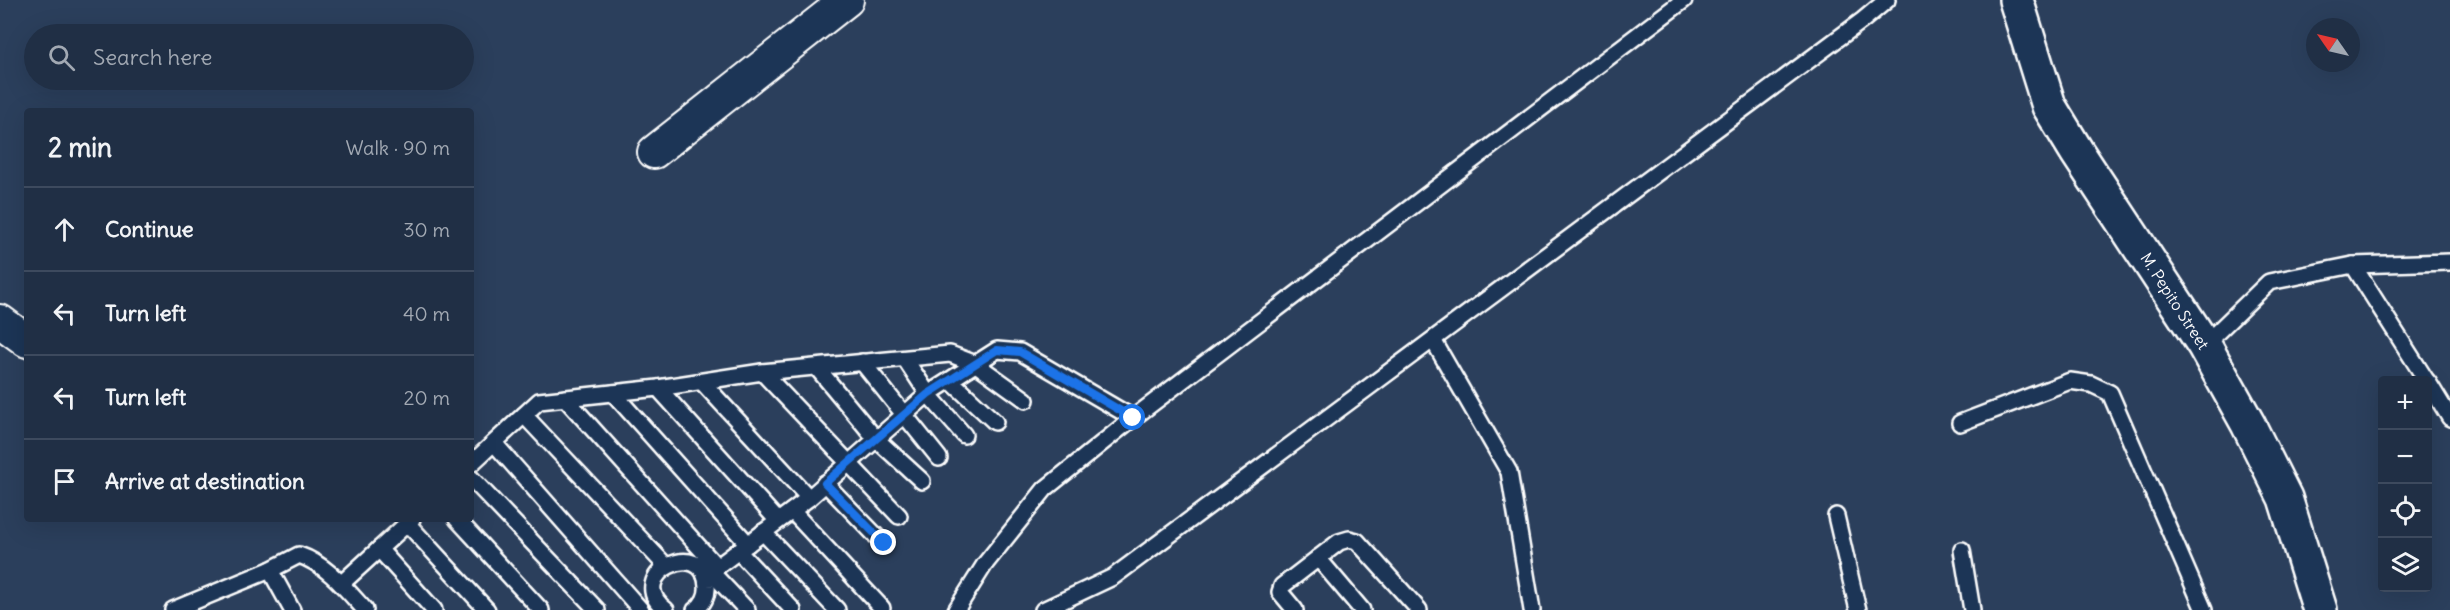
<!DOCTYPE html>
<html lang="en">
<head>
<meta charset="utf-8">
<style>
	:root { --surface:#202f45; --page:#2d3b50; --text:#f1f3f6; --muted:#a2a9b3; --line:#3d4a5e }
	body { margin:0; font-family:Delius,sans-serif; background:var(--page); color:var(--text) }
	.controls { position:absolute; right:18px; bottom:18px; display:grid; overflow:hidden; border-radius:6px; box-shadow:0 6px 24px #0002 }
	.controls button { width:54px; height:54px; display:grid; place-items:center; padding:0; border:0; border-bottom:2px solid var(--line); background:var(--surface); color:var(--text); font:30px sans-serif }
	.compass { position:absolute; left:2306px; top:18px; width:54px; height:54px; border-radius:50%; background:var(--surface); box-shadow:0 6px 24px #0002; rotate:304deg }
	.stop { position:absolute; width:18px; height:18px; margin:-14px; border:4px solid #1a73e8; border-radius:50%; background:#fff }
	.stop.end { background:#1a73e8; border-color:#fff; box-shadow:0 2px 6px #0008 }
	.list { margin:0; padding:0; list-style:none }
	h2 { display:flex; justify-content:space-between; align-items:center; height:78px; margin:0; padding:0 24px; font-size:26px }
	h2 small { font-size:20px; font-weight:400; color:var(--muted) }
	.list li { display:grid; grid-template-columns:39px 1fr auto; gap:18px; align-items:center; box-sizing:border-box; height:84px; padding:0 24px; border-top:2px solid var(--line) }
	.list b { display:block; font-size:22px; white-space:nowrap }
	.list em { font-size:20px; font-style:normal; color:var(--muted) }
	.icon { flex:none; width:33px; height:33px; fill:none; stroke:currentColor; stroke-width:2; stroke-linecap:round; stroke-linejoin:round }
	.map { position:relative; flex:none; width:2450px; height:610px; overflow:hidden }
	.search { position:absolute; background:var(--surface); box-shadow:0 6px 24px #0002; left:24px; top:24px; width:450px; height:66px; display:flex; align-items:center; gap:15px; box-sizing:border-box; padding:0 21px; border-radius:33px; color:var(--muted); font-size:22px }
	.panel { position:absolute; background:var(--surface); box-shadow:0 6px 24px #0002; left:24px; top:108px; width:450px; height:414px; border-radius:6px }
	.map>svg:first-child { display:block }
	.lines { fill:none; stroke-linecap:round; stroke-linejoin:round }
	.lane-casing { stroke:#fff; stroke-width:20 }
	.street-casing { stroke:#fff; stroke-width:36 }
	.secondary-casing { stroke:#fff; stroke-width:38 }
	.lane { stroke:#1d3557; stroke-width:15 }
	.street { stroke:#1d3557; stroke-width:32 }
	.secondary { stroke:#1d3557; stroke-width:33 }
	.route { stroke:#1a73e8; stroke-width:8 }
	.labels { text-anchor:middle; stroke-width:4.5; stroke-linejoin:round; paint-order:stroke }
	.street-label { font-size:16px; fill:#fff; stroke:#1d3557 }
</style>
</head>
<body>
<div class="map">
<svg width="2450" height="610" viewBox="0 0 2450 610">
	<rect width="100%" height="100%" fill="#2b3f5c"/>
	<filter id="ink" filterUnits="userSpaceOnUse"><feTurbulence type="fractalNoise" baseFrequency=".0167" numOctaves="2"/><feDisplacementMap in="SourceGraphic" scale="12" xChannelSelector="R" yChannelSelector="G"/><feConvolveMatrix kernelMatrix="1 2 1 2 8 2 1 2 1" color-interpolation-filters="sRGB"/></filter>
	<g filter="url(#ink)">
		<g class="lines">
			<defs>
				<g id="lane">
					<path d="M 2353,265 L 2426,380"/>
					<path d="M 1433,340 L 1509,472 L 1532,610"/>
					<path d="M 2204,345 L 2269,282 L 2353,265 L 2450,262"/>
					<path d="M 905,359 L 928,394 L 964,435"/>
					<path d="M 862,362 L 939,458"/>
					<path d="M 818,369 L 876,439 L 922,481"/>
					<path d="M 762,372 L 899,516"/>
					<path d="M 951,381 L 995,422"/>
					<path d="M 702,382 L 809,498"/>
					<path d="M 2428,382 L 2450,418"/>
					<path d="M 658,388 L 778,521"/>
					<path d="M 613,393 L 748,544"/>
					<path d="M 565,398 L 717,567"/>
					<path d="M 524,415 L 666,566"/>
					<path d="M 1960,423 L 2070,381 L 2091,384 L 2110,393 L 2204,610"/>
					<path d="M 494,443 L 641,610"/>
					<path d="M 471,464 L 539,401 L 658,388 L 762,372 L 950,354 L 976,364 L 1026,400"/>
					<path d="M 471,478 L 597,610"/>
					<path d="M 825,483 L 883,543"/>
					<path d="M 792,511 L 882,608"/>
					<path d="M 1836,516 L 1858,610"/>
					<path d="M 457,519 L 541,610"/>
					<path d="M 407,523 L 487,610"/>
					<path d="M 763,532 L 837,610"/>
					<path d="M 379,549 L 434,610"/>
					<path d="M 1962,550 L 1972,610"/>
					<path d="M 738,551 L 793,610"/>
					<path d="M 1318,558 L 1362,610"/>
					<path d="M 270,570 L 292,610"/>
					<path d="M 711,572 L 747,610"/>
					<path d="M 705,576 L 809,498 L 928,394 L 997,350 L 1020,352 L 1133,418"/>
					<path d="M 341,584 L 412,519"/>
					<path d="M 173,610 L 270,570 L 299,555 C 326,564 346,589 365,610"/>
					<path d="M 666,610 C 621,575 705,535 707,586 C 708,595 703,605 695,610"/>
					<path d="M 956,610 L 985,564 L 1045,489 L 1133,418 L 1684,0"/>
					<path d="M 1043,610 L 1113,577 L 1863,20 L 1887,0"/>
					<path d="M 1295,610 L 1280,592 L 1282,586 L 1339,542 L 1349,539 L 1357,541 L 1419,610"/>
				</g>
				<g id="street">
					<path d="M 654,152 L 847,0"/>
					<path d="M 0,321 L 27,341"/>
				</g>
				<path id="secondary" d="M 2016,0 L 2049,106 L 2077,152 L 2204,345 L 2248,424 L 2285,498 L 2320,610"/>
			</defs>
			<use href="#lane" class="lane-casing"/>
			<use href="#street" class="street-casing"/>
			<use href="#secondary" class="secondary-casing"/>
			<use href="#lane" class="lane"/>
			<use href="#street" class="street"/>
			<use href="#secondary" class="secondary"/>
		</g>
	</g>
	<g class="lines" filter="url(#ink)">
		<path class="route" d="M 884,543 L 825,483 L 928,394 L 997,350 L 1020,352 L 1133,418"/>
	</g>
	<g class="labels">
		<g class="street-label">
			<text transform="translate(2175 301) rotate(57)" y="6">M. Pepito Street</text>
		</g>
	</g>
</svg>
<div class="controls">
<button>+</button>
<button>−</button>
<button><svg class="icon" aria-label="locate" viewBox="0 0 24 24"><circle cx="12" cy="12" r="6"/><path d="M12 2v4M12 18v4M2 12h4M18 12h4"/></svg></button>
<button><svg class="icon" aria-label="layers" viewBox="0 0 24 24"><path d="M12 4l9 5-9 5-9-5zM3 14l9 5 9-5"/></svg></button>
</div>
<svg class="compass" viewBox="-18 -18 36 36"><path d="M0-13l5 13h-10z" fill="#e53935"/><path d="M0 13l5-13h-10z" fill="#a2a9b3"/></svg>
<div class="stop" style="left:1133px;top:418px"></div>
<div class="stop end" style="left:884px;top:543px"></div>
<div class="search"><svg class="icon" aria-label="search" viewBox="0 0 24 24"><circle cx="10" cy="10" r="6"/><path d="M15 15l6 6"/></svg>Search here</div>
<section class="panel">
<h2>2 min<small>Walk · 90 m</small></h2>
<ul class="list">
<li><svg class="icon" aria-label="ahead" viewBox="0 0 24 24"><path d="M12 20V5M6 11l6-6 6 6"/></svg><div><b>Continue</b></div><em>30 m</em></li>
<li><svg class="icon" aria-label="left" viewBox="0 0 24 24"><path d="M17 20v-9H6M10 6l-5 5 5 5"/></svg><div><b>Turn left</b></div><em>40 m</em></li>
<li><svg class="icon" aria-label="left" viewBox="0 0 24 24"><path d="M17 20v-9H6M10 6l-5 5 5 5"/></svg><div><b>Turn left</b></div><em>20 m</em></li>
<li><svg class="icon" aria-label="arrive" viewBox="0 0 24 24"><path d="M6 21V4h12l-3 4 3 4H6"/></svg><div><b>Arrive at destination</b></div></li>
</ul>
</section>
</div>
</body>
</html>
